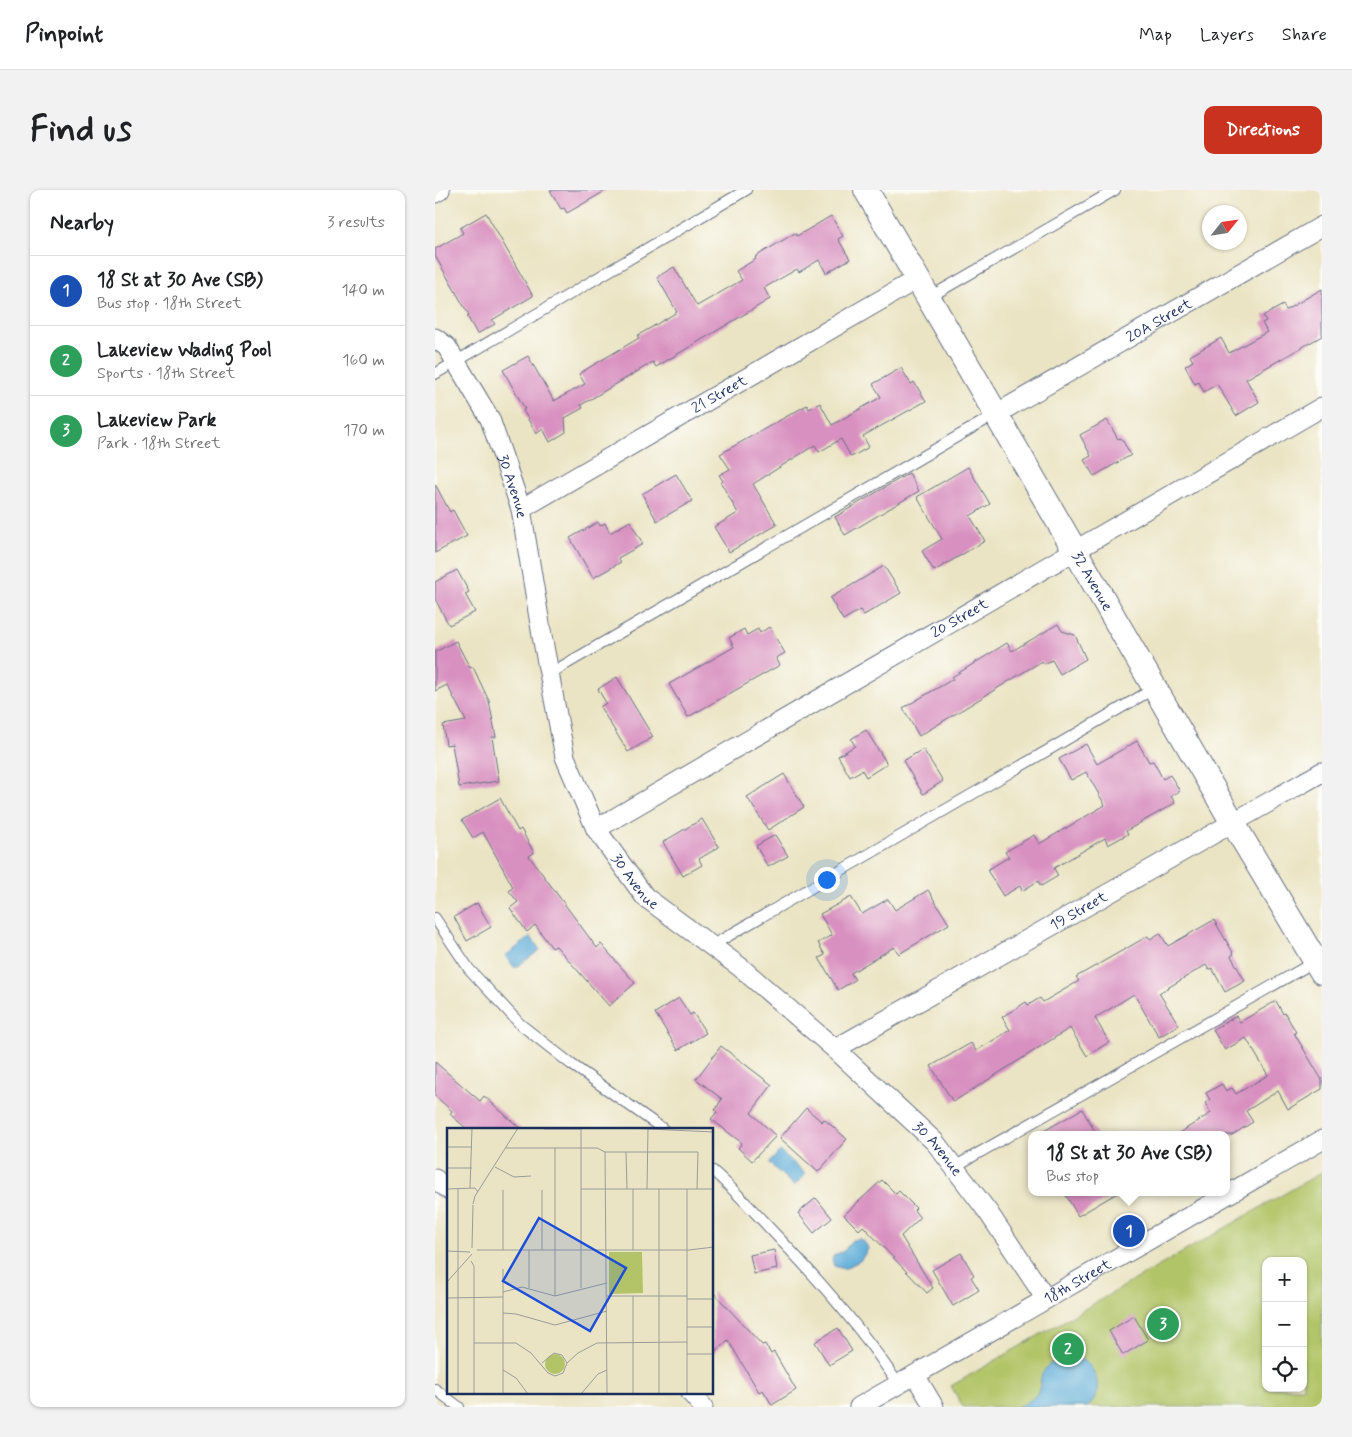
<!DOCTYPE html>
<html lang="en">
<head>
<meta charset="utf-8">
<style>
	:root { --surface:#fff; --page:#f2f2f2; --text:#202124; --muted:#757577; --line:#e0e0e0; --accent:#c8321e }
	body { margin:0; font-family:Mynerve,sans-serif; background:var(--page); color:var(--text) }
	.controls { position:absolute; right:15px; bottom:15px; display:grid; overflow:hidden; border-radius:10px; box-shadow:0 1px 4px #0004 }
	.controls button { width:45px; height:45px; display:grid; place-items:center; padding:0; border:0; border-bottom:1px solid var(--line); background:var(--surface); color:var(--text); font:25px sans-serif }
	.compass { position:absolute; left:767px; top:15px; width:45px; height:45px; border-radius:50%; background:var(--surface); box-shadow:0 1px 4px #0004; rotate:60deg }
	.you { position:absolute; left:391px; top:689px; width:18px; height:18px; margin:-12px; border:4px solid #fff; border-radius:50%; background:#1a73e8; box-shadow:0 0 0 8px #1a73e833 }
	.badge { display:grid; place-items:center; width:32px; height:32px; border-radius:50%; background:var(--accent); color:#fff; font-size:16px; font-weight:700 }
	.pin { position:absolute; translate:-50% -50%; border:2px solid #fff; box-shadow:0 1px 5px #0006 }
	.popup { position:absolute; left:593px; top:941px; width:202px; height:65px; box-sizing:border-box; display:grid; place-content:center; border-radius:10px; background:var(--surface); filter:drop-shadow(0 1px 4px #0005); font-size:16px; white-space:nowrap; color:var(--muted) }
	.popup b { font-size:19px; color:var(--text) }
	.popup::after { content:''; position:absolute; left:50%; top:100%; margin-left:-10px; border:10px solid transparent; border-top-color:var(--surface) }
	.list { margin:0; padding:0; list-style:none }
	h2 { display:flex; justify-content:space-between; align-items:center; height:65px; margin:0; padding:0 20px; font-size:21px }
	h2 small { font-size:16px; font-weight:400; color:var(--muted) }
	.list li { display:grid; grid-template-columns:32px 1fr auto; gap:15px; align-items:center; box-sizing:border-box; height:70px; padding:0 20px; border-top:1px solid var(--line) }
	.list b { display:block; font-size:19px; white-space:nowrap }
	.list p { margin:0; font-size:16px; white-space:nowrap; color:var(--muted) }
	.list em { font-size:16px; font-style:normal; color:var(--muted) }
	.icon { flex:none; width:28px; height:28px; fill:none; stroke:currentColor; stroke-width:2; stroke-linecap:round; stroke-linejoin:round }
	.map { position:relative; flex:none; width:887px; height:1217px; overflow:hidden; border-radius:10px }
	header { display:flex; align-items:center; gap:30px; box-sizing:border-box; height:70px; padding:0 25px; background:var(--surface); border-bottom:1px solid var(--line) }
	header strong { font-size:24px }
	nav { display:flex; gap:28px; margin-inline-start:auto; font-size:18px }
	.intro { display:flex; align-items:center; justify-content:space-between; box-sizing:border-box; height:120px; padding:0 30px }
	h1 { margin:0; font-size:35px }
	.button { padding:12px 22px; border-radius:10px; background:var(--accent); color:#fff; font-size:18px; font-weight:700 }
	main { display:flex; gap:30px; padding:0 30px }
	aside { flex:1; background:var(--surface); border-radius:10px; box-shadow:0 1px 4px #0004 }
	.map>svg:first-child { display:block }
	.green { fill:#b2c467; stroke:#667a62; fill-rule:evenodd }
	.water { fill:#5fadd8; stroke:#3d6e9b }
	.building { fill:#d890c0 }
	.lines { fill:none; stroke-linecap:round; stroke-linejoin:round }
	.service-casing { stroke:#646e82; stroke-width:12 }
	.minor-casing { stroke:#646e82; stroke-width:21 }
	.tertiary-casing { stroke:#646e82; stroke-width:26 }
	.service { stroke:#fff; stroke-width:10 }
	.minor { stroke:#fff; stroke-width:19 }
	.tertiary { stroke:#fff; stroke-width:24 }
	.labels { text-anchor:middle; stroke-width:4; stroke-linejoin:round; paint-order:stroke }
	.street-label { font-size:15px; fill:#1b2f5e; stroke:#fdfcf7 }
	.inset-road { fill:none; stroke:#989c9b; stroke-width:1 }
	.view { fill:#1d4ed8; fill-opacity:0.15; stroke:#1d4ed8; stroke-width:2.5 }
	.inset-edge { fill:none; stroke:#1b2f5e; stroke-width:2.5 }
</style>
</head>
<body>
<header>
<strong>Pinpoint</strong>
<nav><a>Map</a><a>Layers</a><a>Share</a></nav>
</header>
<div class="intro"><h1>Find us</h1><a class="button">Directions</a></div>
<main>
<aside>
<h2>Nearby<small>3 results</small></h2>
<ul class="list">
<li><span class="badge" style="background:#1a4fb4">1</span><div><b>18 St at 30 Ave (SB)</b><p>Bus stop · 18th Street</p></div><em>140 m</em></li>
<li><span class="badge" style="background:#2e9e5b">2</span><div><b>Lakeview Wading Pool</b><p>Sports · 18th Street</p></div><em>160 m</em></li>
<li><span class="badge" style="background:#2e9e5b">3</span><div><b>Lakeview Park</b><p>Park · 18th Street</p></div><em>170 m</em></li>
</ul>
</aside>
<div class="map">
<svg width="887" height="1217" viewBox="0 0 887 1217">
	<rect width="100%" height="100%" fill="#fdfcf7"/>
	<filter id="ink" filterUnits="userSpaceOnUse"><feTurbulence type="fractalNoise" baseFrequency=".02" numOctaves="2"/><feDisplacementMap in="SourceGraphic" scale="10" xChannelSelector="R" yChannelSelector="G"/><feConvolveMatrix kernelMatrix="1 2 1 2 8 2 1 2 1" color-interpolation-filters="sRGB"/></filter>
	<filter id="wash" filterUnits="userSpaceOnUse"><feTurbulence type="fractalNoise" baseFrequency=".0096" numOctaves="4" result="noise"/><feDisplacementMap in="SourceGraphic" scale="20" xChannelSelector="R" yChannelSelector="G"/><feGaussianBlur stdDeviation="1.12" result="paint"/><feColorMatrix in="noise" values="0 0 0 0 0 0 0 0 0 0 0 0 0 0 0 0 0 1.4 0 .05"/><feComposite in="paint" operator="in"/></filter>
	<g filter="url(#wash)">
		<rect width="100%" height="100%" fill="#ebe4c4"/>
		<path class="green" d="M 887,982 L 887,1217 L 528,1217 L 516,1196 ZM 831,1071 L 868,1071 L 868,1198 L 831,1198 Z"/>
		<g class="water">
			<path d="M 96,747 L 105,760 L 80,778 L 70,766 Z"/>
			<path d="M 345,961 L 371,984 L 359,996 L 334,973 Z"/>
			<path d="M 425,1049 L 431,1054 L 433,1059 L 426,1070 L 409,1079 L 399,1076 L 397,1069 L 399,1065 L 409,1061 L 417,1050 Z"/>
			<path d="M 636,1167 C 641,1168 647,1169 651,1172 C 665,1185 667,1205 652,1217 L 582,1217 C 591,1213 600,1209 604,1200 C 605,1196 605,1192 606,1188 C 610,1173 622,1169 636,1167 Z"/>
		</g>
		<g id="blocks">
			<g class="building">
				<path d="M 115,0 L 172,0 L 132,23 L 129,18 L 126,19 Z"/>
				<path d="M 51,23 L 98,106 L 57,130 L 60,134 L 42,144 L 32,126 L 34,125 L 0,66 L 0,59 L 28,43 L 25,38 Z"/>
				<path d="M 396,26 L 408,46 L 403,49 L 415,69 L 391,83 L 384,70 L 364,82 L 362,79 L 329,98 L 335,109 L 221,177 L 218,172 L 146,215 L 148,218 L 130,228 L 131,242 L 115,252 L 108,239 L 101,244 L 88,220 L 90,219 L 68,180 L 93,166 L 119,211 L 150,194 L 144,184 L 150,180 L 204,148 L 202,146 L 242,122 L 222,87 L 239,77 L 262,116 L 307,90 L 301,81 L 321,69 L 320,67 L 360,43 L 362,46 Z"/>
				<path d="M 887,99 L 887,146 L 811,189 L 824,212 L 801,226 L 782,194 L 769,202 L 764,192 L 760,194 L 750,176 L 758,171 L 755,166 L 786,148 L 794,163 L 832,142 L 827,133 L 831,131 L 828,126 L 848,115 L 851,120 Z"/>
				<path d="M 466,178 L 476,194 L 479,192 L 491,211 L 428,246 L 434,257 L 416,267 L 406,249 L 384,262 L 380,255 L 318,294 L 342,335 L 294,362 L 279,337 L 303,323 L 286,293 L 288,291 L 284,285 L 295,279 L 285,264 L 372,215 L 374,219 L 385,213 L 397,235 L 446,207 L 438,194 Z"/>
				<path d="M 672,230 L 683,249 L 686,248 L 696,265 L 659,286 L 649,270 L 656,266 L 645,245 Z"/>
				<path d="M 533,277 L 555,314 L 535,326 L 550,351 L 499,381 L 487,361 L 507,349 L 482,307 Z"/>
				<path d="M 474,283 L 484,301 L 410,345 L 400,327 Z"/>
				<path d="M 241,284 L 257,311 L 222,331 L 207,304 Z"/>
				<path d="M 0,294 L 15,322 L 18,320 L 32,346 L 0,363 Z"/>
				<path d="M 195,331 L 208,354 L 183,368 L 186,372 L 158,388 L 135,348 L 163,332 L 165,336 L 170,333 L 175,343 Z"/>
				<path d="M 449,376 L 466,403 L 429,425 L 425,420 L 408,430 L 395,408 Z"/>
				<path d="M 22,380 L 34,402 L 30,404 L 40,422 L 14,435 L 0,409 L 0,392 Z"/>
				<path d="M 623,434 L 627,441 L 640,445 L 651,469 L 625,484 L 617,470 L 609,474 L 607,471 L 484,546 L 468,518 L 518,489 L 517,487 L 572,453 L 577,461 Z"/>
				<path d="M 334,437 L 350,463 L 341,468 L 345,475 L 253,527 L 234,494 L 299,457 L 294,448 L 309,439 L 312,445 L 323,439 L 325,443 Z"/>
				<path d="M 21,451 L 35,478 L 38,477 L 54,511 L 61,547 L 57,547 L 64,591 L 24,597 L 17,554 L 11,555 L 8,535 L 31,531 L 12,495 L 0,501 L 0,462 Z"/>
				<path d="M 182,487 L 218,547 L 193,562 L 165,517 L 171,513 L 163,499 Z"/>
				<path d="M 431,540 L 452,574 L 431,587 L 427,580 L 415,587 L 403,566 L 420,556 L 416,549 Z"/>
				<path d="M 702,551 L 714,572 L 718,571 L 728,589 L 735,585 L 745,601 L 736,606 L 740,613 L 691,641 L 693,644 L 673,655 L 670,648 L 619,678 L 623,686 L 606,696 L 603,691 L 587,701 L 585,696 L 568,706 L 552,680 L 574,667 L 570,662 L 599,645 L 604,654 L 670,615 L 651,582 L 636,590 L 624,569 L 651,554 L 662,574 Z"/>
				<path d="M 488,559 L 508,591 L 488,604 L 468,571 Z"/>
				<path d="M 349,584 L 369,617 L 333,640 L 312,607 Z"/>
				<path d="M 65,608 L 83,641 L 86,639 L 99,663 L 94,666 L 162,758 L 166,754 L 200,793 L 174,816 L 121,756 L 117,758 L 100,735 L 92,742 L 75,718 L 83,712 L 74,701 L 78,697 L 48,642 L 38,648 L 27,630 Z"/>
				<path d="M 267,629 L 284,657 L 264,669 L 267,675 L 248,686 L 228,652 Z"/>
				<path d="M 340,645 L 353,666 L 333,677 L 321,656 Z"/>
				<path d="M 493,700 L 514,734 L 464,764 L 459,757 L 416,783 L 420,790 L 403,800 L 384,768 L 390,765 L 383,753 L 397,745 L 385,724 L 416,707 L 427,724 L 453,709 L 460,720 Z"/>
				<path d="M 42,713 L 56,737 L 32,751 L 19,727 Z"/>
				<path d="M 779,730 L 799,764 L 796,766 L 810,791 L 790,802 L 777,778 L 774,780 L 771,775 L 724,803 L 744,835 L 724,847 L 699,804 L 660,828 L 674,852 L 652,866 L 635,838 L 518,912 L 496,876 L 536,853 L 541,861 L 575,840 L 567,827 L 591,812 L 593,815 L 605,808 L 608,812 L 644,791 L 641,787 L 713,746 L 715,749 L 725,743 L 733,756 Z"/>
				<path d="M 244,808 L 255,825 L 258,823 L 271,843 L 243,860 L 220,823 Z"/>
				<path d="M 841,811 L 848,824 L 850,823 L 861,842 L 859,843 L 887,890 L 887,899 L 853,919 L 843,901 L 811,921 L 818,932 L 797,945 L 741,945 L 776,923 L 770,913 L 775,910 L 771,903 L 787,894 L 791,901 L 797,898 L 801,904 L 833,885 L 811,848 L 790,860 L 778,840 L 801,826 L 805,832 Z"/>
				<path d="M 286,856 L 337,895 L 316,923 L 341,946 L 317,971 L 303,958 L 307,953 L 276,929 L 282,922 L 280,920 L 287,909 L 261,889 Z"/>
				<path d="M 0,872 L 45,911 L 49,906 L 87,940 L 33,940 L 15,924 L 17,921 L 0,906 Z"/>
				<path d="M 371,918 L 387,932 L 389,929 L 412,949 L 383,982 L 345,948 Z"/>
				<path d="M 647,919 L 662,945 L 602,945 Z"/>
				<path d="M 447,990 L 461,1004 L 464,1001 L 481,1018 L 479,1020 L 485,1028 L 466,1046 L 498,1098 L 492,1103 L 428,1036 L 424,1040 L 409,1025 Z"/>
				<path d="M 629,1002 L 684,1002 L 643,1026 Z"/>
				<path d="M 381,1008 L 397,1028 L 379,1043 L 363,1023 Z"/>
				<path d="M 339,1060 L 342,1079 L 319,1084 L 315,1065 Z"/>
				<path d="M 526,1063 L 539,1085 L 536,1087 L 544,1100 L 518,1116 L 497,1080 Z"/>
				<path d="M 278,1102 L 327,1155 L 330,1154 L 336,1164 L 339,1162 L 361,1200 L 337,1215 L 328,1200 L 324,1202 L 293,1150 L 278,1164 Z"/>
				<path d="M 699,1126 L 713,1150 L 688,1165 L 674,1141 Z"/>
				<path d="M 403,1138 L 417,1161 L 394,1175 L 380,1152 Z"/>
			</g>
		</g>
	</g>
	<g filter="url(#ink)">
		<use href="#blocks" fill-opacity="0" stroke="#646e82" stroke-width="1"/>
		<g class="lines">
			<defs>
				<g id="service">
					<path d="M 493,108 L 680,0"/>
					<path d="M 0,184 L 311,0"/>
					<path d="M 114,484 L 561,224"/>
					<path d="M 0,728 L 34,779 L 85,834 L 136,874 L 228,939"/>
					<path d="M 276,756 L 720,498"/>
					<path d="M 519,977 L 881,771"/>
					<path d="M 278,981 C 301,1001 321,1024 342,1046 C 386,1092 429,1141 463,1194"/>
					<path d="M 0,1199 L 24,1217"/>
				</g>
				<g id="minor">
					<path d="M 0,3 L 5,0"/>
					<path id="s1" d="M 0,148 L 12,157 L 55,229 L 86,319 L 107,446 L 130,567 L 161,639 L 210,707 L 305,777 L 400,859 L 500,952 L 553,1022 L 611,1109"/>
					<path id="s2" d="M 561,224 L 887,36"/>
					<path id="s3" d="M 86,319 L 482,89"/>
					<path id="s4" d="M 161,639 L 887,217"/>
					<path id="s5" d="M 400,859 L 887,582"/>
					<path d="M 0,989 L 14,1000"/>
					<path d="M 480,1185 L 499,1217"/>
					<path d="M 256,1203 L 268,1217"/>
					<path id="s6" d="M 424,1217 L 887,950"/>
				</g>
				<g id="tertiary">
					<path id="s7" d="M 431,0 L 798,633 L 887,782"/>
				</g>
			</defs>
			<use href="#service" class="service-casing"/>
			<use href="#minor" class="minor-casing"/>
			<use href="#tertiary" class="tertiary-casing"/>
			<use href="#service" class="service"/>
			<use href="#minor" class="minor"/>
			<use href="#tertiary" class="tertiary"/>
		</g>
	</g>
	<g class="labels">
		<g class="street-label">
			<text dy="5" stroke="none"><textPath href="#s2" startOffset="188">20A Street</textPath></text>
			<text dy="5" stroke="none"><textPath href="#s3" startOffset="229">21 Street</textPath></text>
			<text dy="5" stroke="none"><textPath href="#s1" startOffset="170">30 Avenue</textPath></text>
			<text dy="5" stroke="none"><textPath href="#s7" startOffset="452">32 Avenue</textPath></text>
			<text dy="5" stroke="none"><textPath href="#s4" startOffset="420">20 Street</textPath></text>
			<text dy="5" stroke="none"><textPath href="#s1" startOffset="590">30 Avenue</textPath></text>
			<text dy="5" stroke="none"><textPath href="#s5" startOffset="280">19 Street</textPath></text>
			<text dy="5" stroke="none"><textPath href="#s1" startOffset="995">30 Avenue</textPath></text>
			<text dy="5" stroke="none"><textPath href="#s6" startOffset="252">18th Street</textPath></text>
		</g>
	</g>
	<g transform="translate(12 938)">
		<rect width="266" height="266" fill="#ebe4c4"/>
		<path d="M 162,124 L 195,124 L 196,165 L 162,166 ZM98 236a10 10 0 1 1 20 0a10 10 0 1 1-20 0Z" fill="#b2c467"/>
		<path class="inset-road" d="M 180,0 L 267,4M 97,1 L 134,1M 0,19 L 25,19M 59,20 L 150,20 L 158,24 L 251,24 L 250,61M 108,20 L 108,168M 158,24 L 160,266M 179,24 L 180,61M 48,39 L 67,49 L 84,48M 0,40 L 25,40M 23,60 L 25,0M 0,61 L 28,60 L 31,64M 11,61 L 11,266M 134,61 L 267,61M 186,61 L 186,122M 200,61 L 201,0M 240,61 L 240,266M 56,62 L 56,122M 26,76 L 28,68 L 71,0M 25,120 L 26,77M 30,122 L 242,122 L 267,119M 82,122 L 82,160M 95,122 L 95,62M 0,123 L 23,124M 24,133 L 27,138 L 27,266M 0,154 L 25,126M 134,160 L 134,0M 56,164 L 75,159 L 108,168 L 160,155M 160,168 L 240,168M 186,168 L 186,266M 0,170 L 56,169M 240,171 L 267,171M 266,171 L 266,138M 56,185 L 69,186 L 108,197 L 160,183M 240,199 L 267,199M 27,215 L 69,215 L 84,225 L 101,245 L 108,248 L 116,245 L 120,235 L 131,225 L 150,215 L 240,214M 240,226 L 267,226M 95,235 L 107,225 L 115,227 L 120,235M 56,242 L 69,250 L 81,266M 56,266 L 56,141M 134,266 L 151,246 L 160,242M 212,266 L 212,61"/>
		<path class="view" d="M 92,90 L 179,140 L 143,203 L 56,153 Z"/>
		<rect width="266" height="266" class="inset-edge"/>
	</g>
</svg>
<div class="controls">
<button>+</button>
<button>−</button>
<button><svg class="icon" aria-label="locate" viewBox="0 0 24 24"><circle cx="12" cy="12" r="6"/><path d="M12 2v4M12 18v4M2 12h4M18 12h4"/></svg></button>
</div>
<svg class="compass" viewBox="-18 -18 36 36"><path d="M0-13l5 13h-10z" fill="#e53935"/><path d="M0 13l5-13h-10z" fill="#757577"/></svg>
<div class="you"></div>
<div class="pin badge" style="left:694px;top:1041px;background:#1a4fb4">1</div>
<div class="popup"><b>18 St at 30 Ave (SB)</b>Bus stop</div>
<div class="pin badge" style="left:633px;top:1159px;background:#2e9e5b">2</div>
<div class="pin badge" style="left:728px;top:1134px;background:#2e9e5b">3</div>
</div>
</main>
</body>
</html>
